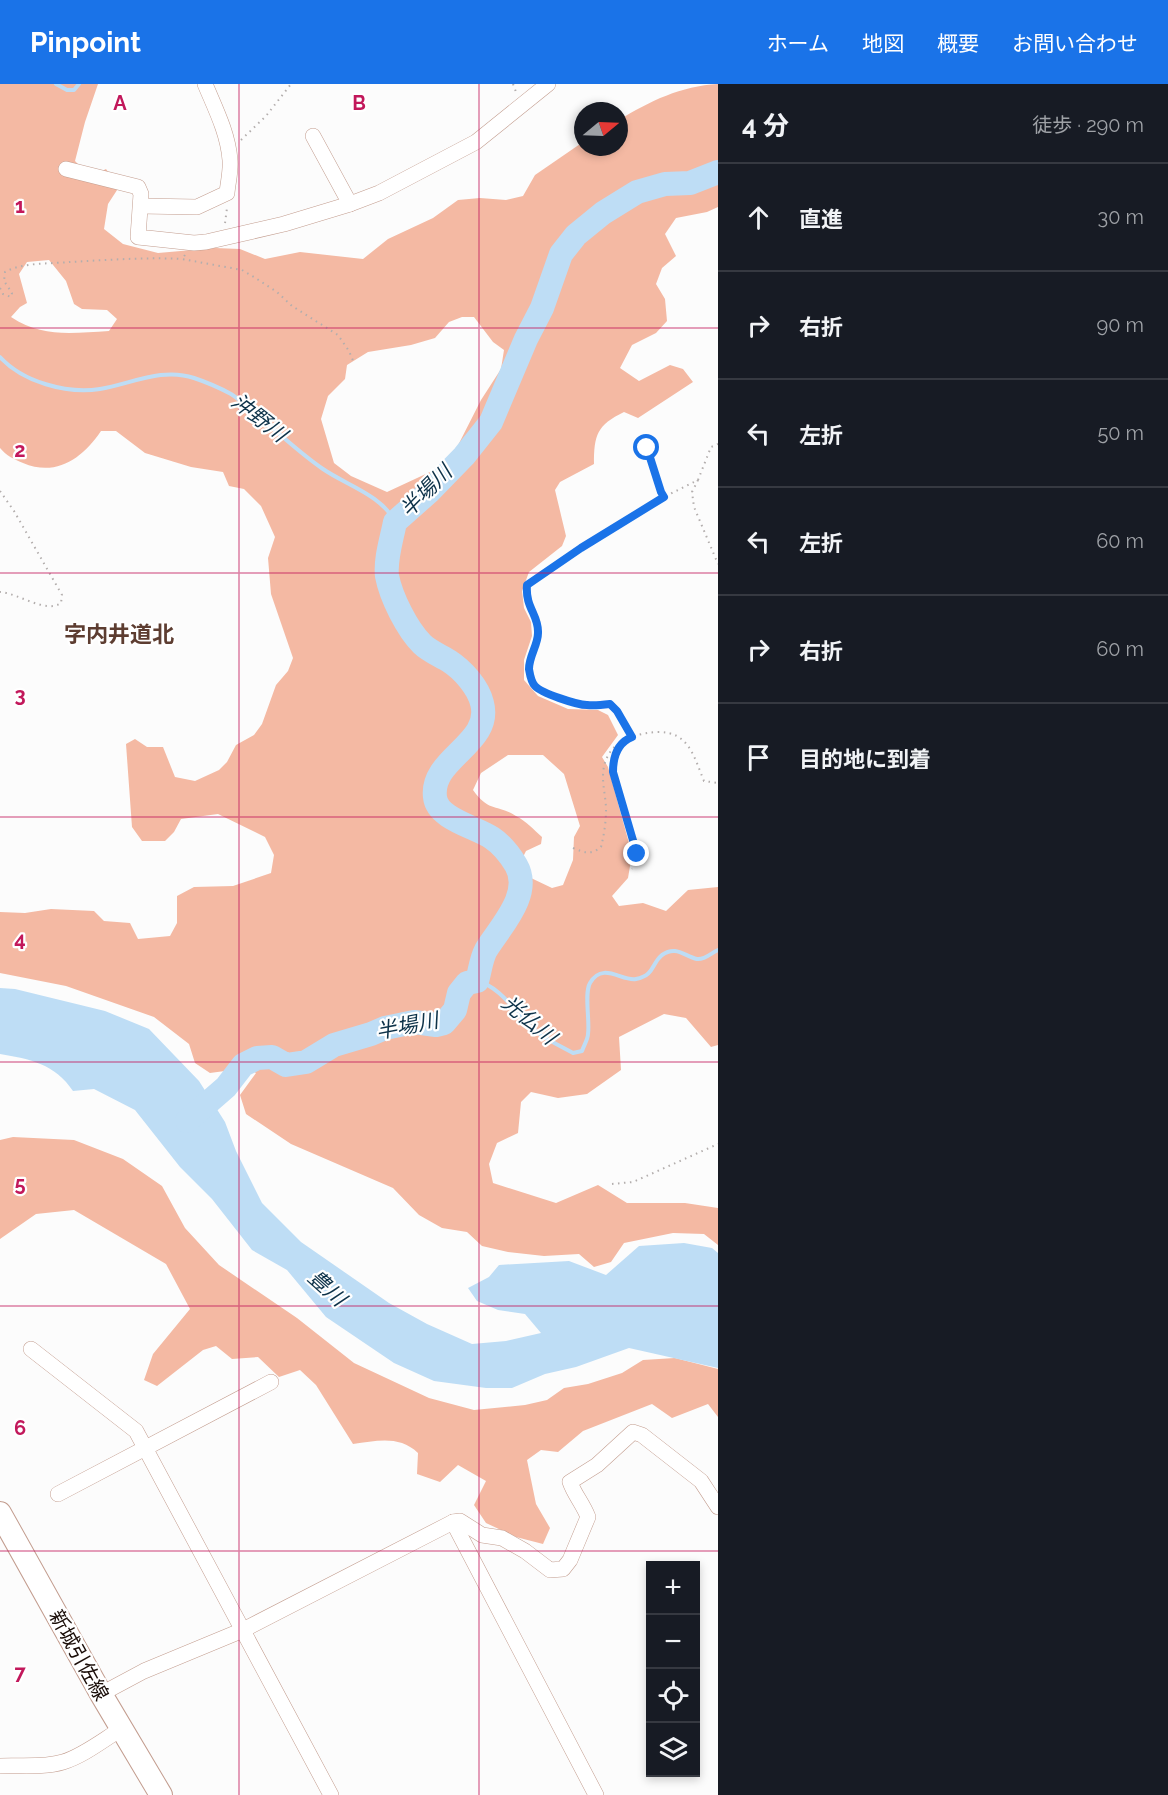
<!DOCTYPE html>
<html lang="ja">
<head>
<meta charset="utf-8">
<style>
	:root { --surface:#171b24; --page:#20242c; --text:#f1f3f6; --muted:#9ea1a6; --line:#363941; --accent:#1a73e8 }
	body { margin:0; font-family:Raleway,"Noto Sans JP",sans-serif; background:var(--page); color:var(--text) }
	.controls { position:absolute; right:18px; bottom:18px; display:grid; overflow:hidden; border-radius:0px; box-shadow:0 3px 9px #0003 }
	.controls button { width:54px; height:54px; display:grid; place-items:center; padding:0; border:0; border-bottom:2px solid var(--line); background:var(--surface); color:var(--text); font:30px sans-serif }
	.compass { position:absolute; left:574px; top:18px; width:54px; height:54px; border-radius:50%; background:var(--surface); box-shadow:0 3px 9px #0003; rotate:71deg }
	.stop { position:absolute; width:18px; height:18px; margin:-14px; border:4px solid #1a73e8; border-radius:50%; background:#fff }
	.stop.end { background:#1a73e8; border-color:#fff; box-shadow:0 2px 6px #0008 }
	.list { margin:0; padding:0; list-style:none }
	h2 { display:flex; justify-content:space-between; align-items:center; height:78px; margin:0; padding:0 24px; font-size:26px }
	h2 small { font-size:20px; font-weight:400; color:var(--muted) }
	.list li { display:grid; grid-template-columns:39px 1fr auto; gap:18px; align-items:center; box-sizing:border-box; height:108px; padding:0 24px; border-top:2px solid var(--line) }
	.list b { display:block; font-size:22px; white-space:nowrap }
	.list em { font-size:20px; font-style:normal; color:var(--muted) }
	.icon { flex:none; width:33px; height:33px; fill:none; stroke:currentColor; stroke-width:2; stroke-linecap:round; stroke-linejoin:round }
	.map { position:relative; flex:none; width:718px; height:1711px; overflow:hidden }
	header { display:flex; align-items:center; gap:36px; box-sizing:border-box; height:84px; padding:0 30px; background:var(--accent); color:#fff }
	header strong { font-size:28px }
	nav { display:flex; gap:33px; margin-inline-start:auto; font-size:21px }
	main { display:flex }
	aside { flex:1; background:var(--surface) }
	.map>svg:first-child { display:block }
	.green { fill:#f4b9a3; fill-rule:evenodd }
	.water { fill:#beddf5 }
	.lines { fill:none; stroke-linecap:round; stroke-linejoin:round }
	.stream { stroke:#beddf5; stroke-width:4 }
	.river { stroke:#beddf5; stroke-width:24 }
	.street-casing { stroke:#c39d8f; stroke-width:16 }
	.secondary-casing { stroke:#c39d8f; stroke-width:24 }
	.path { stroke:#b3aead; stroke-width:2; stroke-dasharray:1.5 4.5; stroke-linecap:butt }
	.street { stroke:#fff; stroke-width:15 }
	.secondary { stroke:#fff; stroke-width:22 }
	.route { stroke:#1a73e8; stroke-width:8 }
	.grid { fill:none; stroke:#c2185b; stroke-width:1.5; stroke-opacity:0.55 }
	.labels { text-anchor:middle; stroke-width:4.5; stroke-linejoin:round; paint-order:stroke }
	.street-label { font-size:20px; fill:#1a0d08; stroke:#fff }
	.water-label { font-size:21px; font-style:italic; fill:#0d3249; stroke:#fff }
	.quarter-label { font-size:22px; font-weight:bold; fill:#5d3d31; stroke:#fff }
	.grid-label { font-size:20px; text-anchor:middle; font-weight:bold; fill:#c2185b; stroke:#fff; stroke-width:4.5; stroke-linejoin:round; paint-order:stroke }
</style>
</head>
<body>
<header>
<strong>Pinpoint</strong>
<nav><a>ホーム</a><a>地図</a><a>概要</a><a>お問い合わせ</a></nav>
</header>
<main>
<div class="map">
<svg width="718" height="1711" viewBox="0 0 718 1711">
	<rect width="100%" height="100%" fill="#fcfcfc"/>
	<g class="green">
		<path d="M 0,0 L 98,0 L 85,38 L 75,77 L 90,93 L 106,85 L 119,103 L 108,120 L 104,145 L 123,160 L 158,169 L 215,164 L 240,165 L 265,175 L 300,168 L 363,175 L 388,155 L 433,134 L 458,116 L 480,114 L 506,116 L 523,112 L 535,91 L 583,58 L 583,63 L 619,63 L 619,36 C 650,17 681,2 718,0 L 718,123 L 707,128 L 676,134 L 665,150 L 676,172 L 662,184 L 656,200 L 665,215 L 667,237 L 656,249 L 632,261 L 620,284 L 639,297 L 670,281 L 683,285 L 693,298 L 638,334 L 624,328 C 597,341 594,351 594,380 L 560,398 L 555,406 L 566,452 L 562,462 L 529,488 L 522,507 L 524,524 L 531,538 L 532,552 L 524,576 L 524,596 L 538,612 L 568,625 L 598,626 L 608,631 L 618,651 L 602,673 L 608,683 L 632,770 L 628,794 L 612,812 L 619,822 L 643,819 L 666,827 L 688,806 L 718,803 L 718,961 L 711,963 L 686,934 L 664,930 L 619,953 L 621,986 L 587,1010 L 558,1014 L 531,1008 L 521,1018 L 518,1049 L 497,1059 L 489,1080 L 493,1099 L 556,1119 L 598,1101 L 627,1119 L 685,1119 L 718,1124 L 718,1161 L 704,1150 L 673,1149 L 624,1159 L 611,1178 L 594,1183 L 579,1170 L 544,1172 L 508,1168 L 482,1162 L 467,1148 L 442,1144 L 419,1131 L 393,1104 L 291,1060 L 246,1030 L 240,1011 L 256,989 L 247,984 L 210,989 L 195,979 L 189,960 L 154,933 L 66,902 L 0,889 L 0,828 L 25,829 L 51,825 L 94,827 L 104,837 L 130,839 L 138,855 L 170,852 L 177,839 L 177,812 L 194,803 L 233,802 L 271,789 L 274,771 L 265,753 L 218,730 L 181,735 L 174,748 L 165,757 L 142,757 L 132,743 L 126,660 L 135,655 L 147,663 L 163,663 L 175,693 L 195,697 L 219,686 L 227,678 L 236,661 L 254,651 L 262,640 L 276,601 L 288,587 L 293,574 L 271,510 L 268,474 L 275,453 L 261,422 L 244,405 L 229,402 L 223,388 L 191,383 L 145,369 L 116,347 L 101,347 C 82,375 56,393 23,379 C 13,375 7,372 0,364 ZM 49,176 L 66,197 L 74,220 L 82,225 L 107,226 L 117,235 L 109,247 C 72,249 43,254 11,233 L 20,223 L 27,219 L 19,190 L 27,178 ZM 462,233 L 474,233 L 493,258 L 504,266 L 501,285 L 481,316 L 447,383 L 430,388 L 387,408 L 351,392 L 334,379 L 321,335 L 328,312 L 345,295 L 347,281 L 368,268 L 411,261 L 435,254 L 449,238 ZM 508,671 L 543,671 L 564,690 L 580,742 L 574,753 L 573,776 L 563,801 L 552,804 L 531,794 L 522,775 L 526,767 L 541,760 L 542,753 C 534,746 526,737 516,732 C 498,720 489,729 473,706 L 481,689 Z"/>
		<path d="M 13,1053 L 74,1056 L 123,1075 L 162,1102 L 185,1144 L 219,1181 L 297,1234 L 354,1279 L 429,1314 L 474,1326 L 525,1321 L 547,1316 L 564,1304 L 588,1300 L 622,1289 L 643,1276 L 675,1274 L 718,1285 L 718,1333 L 708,1320 L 672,1334 L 652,1320 L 583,1347 L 558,1368 L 541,1366 L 527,1376 L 536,1420 L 550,1444 L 543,1460 L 516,1453 L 486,1439 L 474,1421 L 486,1397 L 458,1381 L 440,1398 L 417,1390 L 418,1369 C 399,1351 377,1357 353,1360 L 316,1301 L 300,1286 L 279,1293 L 258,1273 L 232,1275 L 216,1262 L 203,1266 L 157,1302 L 144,1296 L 153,1270 L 190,1225 L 166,1180 L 74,1126 L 36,1130 L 0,1155 L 0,1056 Z"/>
	</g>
	<path class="water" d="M 0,904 L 15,905 L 105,927 L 149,945 L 199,997 L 225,1038 L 236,1067 L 262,1119 L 301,1158 L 389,1219 L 427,1240 L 472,1260 L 506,1257 L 541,1249 L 525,1230 L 498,1226 L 477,1217 L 468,1204 L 489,1193 L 499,1181 L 569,1177 L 606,1191 L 639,1162 L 684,1159 L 712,1164 L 718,1169 L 718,1284 L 629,1264 L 576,1283 L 545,1290 L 512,1304 L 486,1304 L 434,1297 L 394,1279 L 326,1233 L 287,1186 L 252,1166 L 212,1115 L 180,1083 L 135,1026 L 94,1005 L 73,1007 C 55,980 30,975 0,970 Z"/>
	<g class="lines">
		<g class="stream">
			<path d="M 56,0 L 67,6 L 74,6 L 79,0"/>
			<path d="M 0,273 C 23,298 66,310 100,305 C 131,300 162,283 194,294 C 206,298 220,304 231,310 C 239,315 246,322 252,327 C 276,346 298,368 323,385 C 346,401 382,411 395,438"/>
			<path d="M 477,897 C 500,902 516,929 533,945 C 545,955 560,962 573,969 L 582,967 C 584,961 588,955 588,950 C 590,937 584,909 590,899 C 603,877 622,898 636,895 C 655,891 651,880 662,871 C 676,861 684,872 697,875 C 705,876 711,869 718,866"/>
		</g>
		<path class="river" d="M 187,1037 L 226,1003 L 243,981 L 257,974 L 272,973 L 286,981 L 306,978 L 334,961 L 371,950 L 385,944 L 414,938 L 436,941 L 444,939 L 455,926 L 459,909 L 467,899 L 477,897 C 480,887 481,875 486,866 C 500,843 533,810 516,781 C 510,771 501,760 492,754 C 476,743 437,735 435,713 C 430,674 493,660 482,619 C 478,603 463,586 449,577 C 441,572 429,567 422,560 C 407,545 391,513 387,492 C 385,475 392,454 395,438 L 430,407 L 464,372 L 491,338 L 526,255 L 542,224 L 561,170 L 576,151 L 603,129 L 637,108 L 665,100 L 690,99 L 718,88"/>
		<defs>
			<g id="street">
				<path d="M 313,52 L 350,120"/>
				<path d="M 66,85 L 138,103 L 141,110 L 138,153 L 194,159 L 206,158 L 284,140 L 350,120 L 379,109 L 476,58 L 548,0"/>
				<path d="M 141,122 L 197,123 L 227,109 C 228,98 231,87 230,76 C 228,49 215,24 205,0"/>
				<path d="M 31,1265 L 136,1347 L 331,1711"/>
				<path d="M 58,1410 L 271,1298"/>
				<path d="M 453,1438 L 596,1711"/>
				<path d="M 101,1610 L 144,1587 L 243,1546 L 453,1438 L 460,1437 L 482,1451 L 502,1454 L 525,1467 L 550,1486 L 563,1485 L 570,1476 L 588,1433 C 583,1420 574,1410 570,1398 L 597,1381 L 633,1348 L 642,1351 L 701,1397 L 718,1423"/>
				<path d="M 0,1682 C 20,1681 43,1684 63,1678 C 83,1672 103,1656 121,1645"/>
			</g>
			<path id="secondary" d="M 0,1429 L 101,1610 L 161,1711"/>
		</defs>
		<use href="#street" class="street-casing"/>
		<use href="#secondary" class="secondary-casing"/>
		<g class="path">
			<path d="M 513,0 L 516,8"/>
			<path d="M 241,56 L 266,32 L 291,0"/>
			<path d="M 225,139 L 227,124"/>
			<path d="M 185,171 L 182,175 L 242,186 L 254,193 L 277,208 L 292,222 L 338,251 L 349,267 L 354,279"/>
			<path d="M 0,204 L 3,210 L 11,213 L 12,209 L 4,197 L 5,188 C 23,178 50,180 70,178 C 107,176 145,173 182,175"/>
			<path d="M 647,364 L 661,408 L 664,413 L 698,396 L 711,363 L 718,360"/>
			<path d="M 698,396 L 692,408 L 694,423 L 718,480"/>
			<path d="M 0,407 L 14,427 L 62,511 L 61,519 C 46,530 18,509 0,508"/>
			<path d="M 632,653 L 617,627 L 610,620 C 602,621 594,622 587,621 C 577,621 541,609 535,602 C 532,598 530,591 529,585 C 529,572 538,561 538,549 C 539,532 525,523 527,501 L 581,464 L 664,413"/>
			<path d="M 622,659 L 613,678 L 613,688 L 637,770 L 632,785"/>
			<path d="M 573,764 C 585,769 591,771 601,763 C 604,751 606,738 606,726 C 606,715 603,704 603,693 C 603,661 628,650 657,648 C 689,647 694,673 704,697 L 718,699"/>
			<path d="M 612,1100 L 633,1098 L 718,1060"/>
		</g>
		<use href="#street" class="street"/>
		<use href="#secondary" class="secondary"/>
	</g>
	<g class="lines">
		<path class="route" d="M 637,770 L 613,688 C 613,674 617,659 632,653 L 617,627 L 610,620 C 602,621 594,622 587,621 C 577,621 541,609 535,602 C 531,598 530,591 529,585 C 529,572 538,561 538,549 C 539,531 525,524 527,501 L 581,464 L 664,413 L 661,408 L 647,364"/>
	</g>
	<path class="grid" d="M 239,0 L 239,1711M 479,0 L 479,1711M 0,244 L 718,244M 0,489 L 718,489M 0,733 L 718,733M 0,978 L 718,978M 0,1222 L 718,1222M 0,1467 L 718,1467"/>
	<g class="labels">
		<g class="street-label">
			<text transform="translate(79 1571) rotate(61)" y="7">新城引佐線</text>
		</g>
		<g class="water-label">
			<text transform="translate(259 334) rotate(38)" y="7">沖野川</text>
			<text transform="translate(426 407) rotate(-45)" y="7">半場川</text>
			<text transform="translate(529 936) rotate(40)" y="7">光仏川</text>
			<text transform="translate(407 942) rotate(-11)" y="7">半場川</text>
			<text transform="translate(327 1204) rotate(42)" y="7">豊川</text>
		</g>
		<g class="quarter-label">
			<text x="119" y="558">字内井道北</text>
		</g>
	</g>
	<g class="grid-label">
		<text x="120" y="26">A</text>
		<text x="359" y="26">B</text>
		<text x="20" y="129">1</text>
		<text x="20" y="373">2</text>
		<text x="20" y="618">3</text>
		<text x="20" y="862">4</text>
		<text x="20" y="1107">5</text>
		<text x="20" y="1351">6</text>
		<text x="20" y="1596">7</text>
	</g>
</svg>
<div class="controls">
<button>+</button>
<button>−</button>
<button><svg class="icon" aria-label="locate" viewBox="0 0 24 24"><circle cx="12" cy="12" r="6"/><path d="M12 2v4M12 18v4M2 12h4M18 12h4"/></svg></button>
<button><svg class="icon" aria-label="layers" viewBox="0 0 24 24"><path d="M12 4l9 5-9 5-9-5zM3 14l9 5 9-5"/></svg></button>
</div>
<svg class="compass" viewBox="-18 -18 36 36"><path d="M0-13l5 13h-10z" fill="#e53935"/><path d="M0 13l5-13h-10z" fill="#9ea1a6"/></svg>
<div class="stop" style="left:647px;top:364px"></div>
<div class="stop end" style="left:637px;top:770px"></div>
</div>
<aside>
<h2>4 分<small>徒歩 · 290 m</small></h2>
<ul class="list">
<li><svg class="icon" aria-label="ahead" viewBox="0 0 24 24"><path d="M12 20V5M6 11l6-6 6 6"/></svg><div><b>直進</b></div><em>30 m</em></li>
<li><svg class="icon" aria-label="right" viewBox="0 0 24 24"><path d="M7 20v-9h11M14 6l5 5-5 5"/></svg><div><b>右折</b></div><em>90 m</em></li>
<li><svg class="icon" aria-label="left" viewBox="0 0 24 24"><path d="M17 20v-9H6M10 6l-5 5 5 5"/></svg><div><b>左折</b></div><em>50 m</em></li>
<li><svg class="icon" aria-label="left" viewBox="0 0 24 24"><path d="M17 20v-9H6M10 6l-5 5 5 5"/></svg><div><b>左折</b></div><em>60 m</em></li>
<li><svg class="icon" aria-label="right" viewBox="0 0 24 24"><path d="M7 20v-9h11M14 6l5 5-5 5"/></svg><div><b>右折</b></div><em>60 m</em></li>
<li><svg class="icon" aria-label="arrive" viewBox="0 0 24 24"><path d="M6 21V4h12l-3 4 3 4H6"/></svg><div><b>目的地に到着</b></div></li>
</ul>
</aside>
</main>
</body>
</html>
